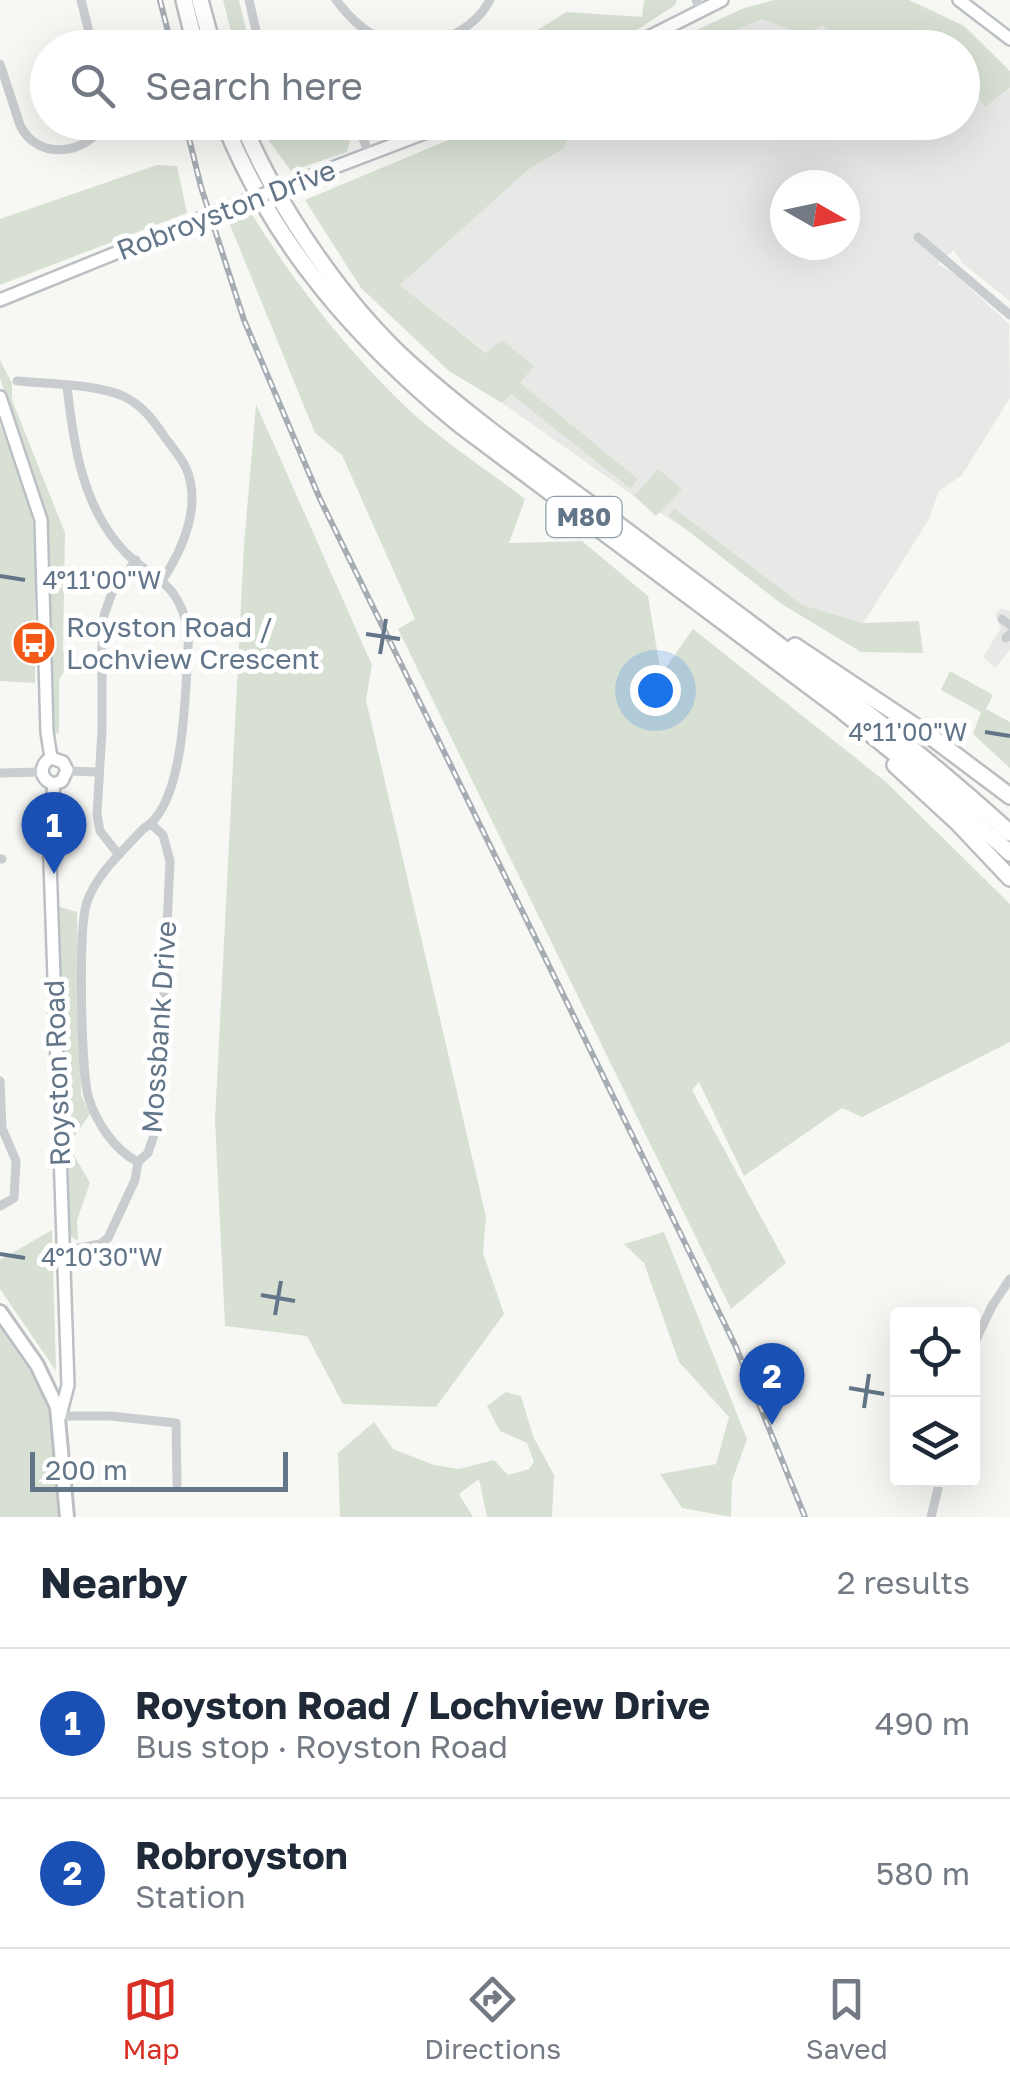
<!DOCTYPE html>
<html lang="en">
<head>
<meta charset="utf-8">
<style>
	:root { --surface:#fff; --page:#f2f2f3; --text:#1f2937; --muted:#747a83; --line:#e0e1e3; --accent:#d93025 }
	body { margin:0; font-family:"Golos Text",sans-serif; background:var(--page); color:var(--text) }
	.controls { position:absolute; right:30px; bottom:30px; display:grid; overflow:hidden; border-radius:10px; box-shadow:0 10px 40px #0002 }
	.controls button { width:90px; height:90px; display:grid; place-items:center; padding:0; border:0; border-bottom:2px solid var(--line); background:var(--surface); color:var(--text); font:50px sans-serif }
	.compass { position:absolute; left:770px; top:170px; width:90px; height:90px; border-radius:50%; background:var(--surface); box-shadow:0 10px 40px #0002; rotate:99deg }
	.scale { position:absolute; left:30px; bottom:25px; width:258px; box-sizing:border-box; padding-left:10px; border:5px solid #637588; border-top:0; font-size:28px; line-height:35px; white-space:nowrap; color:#637588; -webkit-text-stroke:8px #fff; paint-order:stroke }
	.you { position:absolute; left:655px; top:690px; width:35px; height:35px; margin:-25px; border:8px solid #fff; border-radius:50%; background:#1a73e8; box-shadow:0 0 0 15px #1a73e833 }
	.badge { display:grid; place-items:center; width:65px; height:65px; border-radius:50%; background:var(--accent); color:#fff; font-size:32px; font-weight:700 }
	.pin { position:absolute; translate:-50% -82px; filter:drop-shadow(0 2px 5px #0008) }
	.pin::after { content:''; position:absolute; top:52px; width:35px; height:30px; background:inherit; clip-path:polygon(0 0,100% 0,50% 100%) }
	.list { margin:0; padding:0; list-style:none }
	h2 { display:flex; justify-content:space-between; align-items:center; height:130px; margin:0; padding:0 40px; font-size:42px }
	h2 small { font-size:32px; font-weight:400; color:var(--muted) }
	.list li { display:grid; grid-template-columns:65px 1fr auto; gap:30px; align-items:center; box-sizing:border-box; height:150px; padding:0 40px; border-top:2px solid var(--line) }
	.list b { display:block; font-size:38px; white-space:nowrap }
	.list p { margin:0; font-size:32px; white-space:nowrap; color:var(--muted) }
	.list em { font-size:32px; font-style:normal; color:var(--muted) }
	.icon { flex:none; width:55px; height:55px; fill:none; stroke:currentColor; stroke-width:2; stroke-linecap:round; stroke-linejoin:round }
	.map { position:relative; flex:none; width:1010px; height:1517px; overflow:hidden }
	.search { position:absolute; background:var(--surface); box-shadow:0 10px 40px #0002; left:30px; right:30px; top:30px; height:110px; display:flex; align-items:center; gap:25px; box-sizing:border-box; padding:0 35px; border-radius:55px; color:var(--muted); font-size:38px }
	.sheet { height:430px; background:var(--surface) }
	nav { display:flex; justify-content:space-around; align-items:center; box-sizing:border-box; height:140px; border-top:2px solid var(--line); background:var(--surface); font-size:28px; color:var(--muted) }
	nav a { display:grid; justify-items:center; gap:5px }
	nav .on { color:var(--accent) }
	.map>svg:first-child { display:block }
	.built { fill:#e8e9e7; fill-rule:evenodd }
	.green { fill:#d8e0d4 }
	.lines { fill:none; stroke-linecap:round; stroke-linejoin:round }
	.secondary-casing { stroke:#bbc0c5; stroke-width:16 }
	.primary-casing { stroke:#bcbfc3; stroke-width:18 }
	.highway-casing { stroke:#bbbec1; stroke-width:20 }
	.street { stroke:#cacdd0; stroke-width:9 }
	.secondary { stroke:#fff; stroke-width:11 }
	.primary { stroke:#fff; stroke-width:12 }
	.highway { stroke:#fff; stroke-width:15 }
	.rail-casing { stroke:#a6acb3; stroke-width:6 }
	.rail { stroke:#fff; stroke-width:2.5; stroke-dasharray:8; stroke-linecap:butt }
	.secondary-bridge-casing { stroke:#bbc0c5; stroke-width:16; stroke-linecap:butt }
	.secondary-bridge { stroke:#fff; stroke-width:11 }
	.ticks { fill:none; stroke:#637588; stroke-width:4 }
	.labels { text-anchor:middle; stroke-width:10; stroke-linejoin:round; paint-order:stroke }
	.shield { fill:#fff; stroke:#929eac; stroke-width:2.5 }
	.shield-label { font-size:25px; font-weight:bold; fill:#637588 }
	.street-label { font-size:28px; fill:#637588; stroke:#fff }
	.poi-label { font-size:28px; fill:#637588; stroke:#fff; text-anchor:start }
	.ticks-label { font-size:25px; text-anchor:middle; fill:#637588; stroke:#fff; stroke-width:10; stroke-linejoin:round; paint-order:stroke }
</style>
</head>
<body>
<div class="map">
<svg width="1010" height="1517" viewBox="0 0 1010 1517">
	<rect width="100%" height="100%" fill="#f7f8f4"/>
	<g class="built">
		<path d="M 762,19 L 806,36 L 822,24 L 852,47 L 698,48 Z"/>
		<path d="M 963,72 L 985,106 L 1010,89 L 1010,301 L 962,263 L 954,250 L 938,264 L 955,274 L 1009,324 L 1010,398 L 962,475 L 939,491 L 929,519 L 854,638 L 634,496 L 502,403 L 533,365 L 487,353 L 400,285 L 528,170 L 564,148 L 575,123 L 962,122 ZM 785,185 L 845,185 L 845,245 L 785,245 Z"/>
		<path d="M 1001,608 L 1010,611 L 1010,650 L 995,668 L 983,657 L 1001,628 L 995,614 Z"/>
	</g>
	<g class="green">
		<path d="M 223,0 L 239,0 L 250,47 L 235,47 Z"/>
		<path d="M 644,0 L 677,0 L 675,5 L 625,38 L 588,47 L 511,47 L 566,12 L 642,17 Z"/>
		<path d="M 774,0 L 909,0 L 964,26 L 1010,71 L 1010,88 L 985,107 L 963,72 L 962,48 L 942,47 L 932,43 L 925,47 L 852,47 L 822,25 L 806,36 L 762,19 L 698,47 L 660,47 L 744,8 Z"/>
		<path d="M 491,122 L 575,123 L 564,148 L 528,170 L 400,285 L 486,353 L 502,340 L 534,366 L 520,383 L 638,479 L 631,489 L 511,394 L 502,403 L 449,371 L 361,288 L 305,200 Z"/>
		<path d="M 256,123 L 322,122 L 342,126 L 351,137 L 347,152 L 291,171 Z"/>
		<path d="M 157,165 L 177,166 L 187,213 L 0,285 L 0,219 Z"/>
		<path d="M 250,211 C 294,283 348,352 409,410 C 444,442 487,470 525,499 L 509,543 L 582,541 L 648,596 L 661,674 L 693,629 L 886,782 L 1010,904 L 1010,1042 L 862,1117 L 842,1108 L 744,1176 L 699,1082 L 692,1090 L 786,1263 L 731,1309 L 398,629 L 415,619 L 342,455 L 315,433 L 228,220 Z"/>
		<path d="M 0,360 L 12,383 L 12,400 L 65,533 L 63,651 L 69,663 L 59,680 L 59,733 L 55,734 L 47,520 L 0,378 Z"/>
		<path d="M 256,404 L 372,665 L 366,700 L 486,1217 L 483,1253 L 504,1314 L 436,1407 L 343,1404 L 307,1336 L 225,1326 L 215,1120 L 244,545 Z"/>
		<path d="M 0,424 L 31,508 L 35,542 L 35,683 L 0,681 Z"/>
		<path d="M 658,469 L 682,489 L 656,516 L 634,496 Z"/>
		<path d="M 675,509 L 802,605 L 862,623 L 919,621 L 923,653 L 861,652 L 780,603 L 668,515 Z"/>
		<path d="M 950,671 L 993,695 L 986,709 L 1010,722 L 1010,768 L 973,734 L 981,712 L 941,690 Z"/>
		<path d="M 57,906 L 77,912 L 81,1095 L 90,1114 L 68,1145 L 90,1183 L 77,1220 L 78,1241 L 69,1235 Z"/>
		<path d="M 52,1230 L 56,1371 L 0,1289 L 0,1260 Z"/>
		<path d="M 664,1232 L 747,1439 L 732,1481 L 731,1517 L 682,1508 L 660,1474 L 716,1464 L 729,1417 L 679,1362 L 644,1263 L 624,1244 Z"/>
		<path d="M 0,1328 L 38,1383 L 55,1417 L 59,1517 L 0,1517 Z"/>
		<path d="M 506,1392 L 521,1396 L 533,1436 L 554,1475 L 552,1517 L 487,1517 L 479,1479 L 459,1494 L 473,1517 L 340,1517 L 338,1453 L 374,1422 L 393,1449 L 434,1465 L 459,1469 L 494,1460 L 508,1475 L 529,1469 L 534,1462 L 527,1443 L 500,1431 L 487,1406 Z"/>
	</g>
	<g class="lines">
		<defs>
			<g id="secondary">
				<path d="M 959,0 L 1010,39"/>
				<path d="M 627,48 L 722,0"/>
				<path d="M 301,180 L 453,122"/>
				<path d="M 0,300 L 202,218"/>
				<path d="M 0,397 L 41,520 L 47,732 L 51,758"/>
				<path d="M 51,758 L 63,762 L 67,770 L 62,781 L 54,784"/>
				<path d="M 51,758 C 39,765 39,779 54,784"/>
				<path d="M 54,784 L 49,832 L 68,1385 L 60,1416"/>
			</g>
			<path id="primary" d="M 0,1312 L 37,1365 L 57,1407 L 67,1517"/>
			<g id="highway">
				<path d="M 184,0 L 196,48"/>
				<path d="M 200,0 L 213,48"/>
				<path d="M 224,122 C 273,245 358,341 459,424 L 840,709 L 941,791 L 1010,853"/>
				<path d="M 242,122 C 276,205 343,303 409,363 C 480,427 560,481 636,538 C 763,634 893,726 1010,833"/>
				<path d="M 795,646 L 930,736 L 1010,796"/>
				<path d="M 895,765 L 958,823 L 1010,878"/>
			</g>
		</defs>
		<use href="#secondary" class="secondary-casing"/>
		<use href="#primary" class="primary-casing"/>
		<use href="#highway" class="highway-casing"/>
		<g class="street">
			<path d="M 81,0 L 93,48"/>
			<path d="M 249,0 L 260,48"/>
			<path d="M 336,0 C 348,15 360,29 378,37 C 418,55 469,38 490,0"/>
			<path d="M 696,0 L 701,9"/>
			<path d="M 0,64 L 20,125 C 37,161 87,156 105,122"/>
			<path d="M 350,122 L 359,129 L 369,153"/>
			<path d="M 918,237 L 1010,315"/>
			<path d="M 17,381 C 48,384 98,384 125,397 C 143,406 153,420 164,436 C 171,446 181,457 186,468 C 202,505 183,549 163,579"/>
			<path d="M 67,386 C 73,440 81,499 117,543 C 148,582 175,571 189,632 C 185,679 188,804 143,829 C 123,851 97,873 87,902 C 78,927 81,1068 88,1096 C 96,1122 114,1150 138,1162"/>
			<path d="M 1002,619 L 1010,625"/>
			<path d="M 1006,638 L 1010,634"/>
			<path d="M 67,771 L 99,772"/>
			<path d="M 0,773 L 42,772"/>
			<path d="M 119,855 L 100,831 L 97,814 L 102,730 L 102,648 L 104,615 L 112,593 L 136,560"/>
			<path d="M 0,859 L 2,859"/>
			<path d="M 0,1081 L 2,1128 L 16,1161 L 14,1198 L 0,1206"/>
			<path d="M 62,1251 L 100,1244 L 108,1238 L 135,1180 L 138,1162 L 148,1153 L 158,1123 L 170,861 L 163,835 L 151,824"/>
			<path d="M 972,1348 L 992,1306 L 1010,1279"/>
			<path d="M 60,1416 L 110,1416 L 176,1423 L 177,1484"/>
			<path d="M 931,1517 L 940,1480"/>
		</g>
		<use href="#secondary" class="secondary"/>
		<use href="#primary" class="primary"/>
		<use href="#highway" class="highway"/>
		<defs>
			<g id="rail">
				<path d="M 160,0 L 172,48"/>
				<path d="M 185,122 L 201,187 L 244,320 L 320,499 L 736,1347 L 805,1517"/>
			</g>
		</defs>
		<use href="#rail" class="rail-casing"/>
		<use href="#rail" class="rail"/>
		<defs>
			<path id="secondary-bridge" d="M 202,218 L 301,180"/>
		</defs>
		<use href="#secondary-bridge" class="secondary-bridge-casing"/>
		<use href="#secondary-bridge" class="secondary-bridge"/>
	</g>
	<path class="ticks" d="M 0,576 L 25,580M 366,634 L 400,639M 380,654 L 386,619M 985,732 L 1010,736M 0,1254 L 25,1258M 261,1295 L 295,1301M 275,1315 L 281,1281M 849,1388 L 884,1394M 864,1408 L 869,1374"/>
	<defs>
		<symbol id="bus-disc" viewBox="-11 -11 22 22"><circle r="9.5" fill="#f55916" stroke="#fff"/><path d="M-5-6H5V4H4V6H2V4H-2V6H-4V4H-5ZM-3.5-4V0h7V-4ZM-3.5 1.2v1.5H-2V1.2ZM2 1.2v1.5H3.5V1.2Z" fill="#fff"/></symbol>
	</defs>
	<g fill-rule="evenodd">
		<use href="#bus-disc" x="9" y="618" width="50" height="50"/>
	</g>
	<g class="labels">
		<rect class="shield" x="546.5" y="497" width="75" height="40" rx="8"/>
		<g class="shield-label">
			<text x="584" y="526">M80</text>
		</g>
		<g class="street-label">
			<text transform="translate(226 210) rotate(-21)" y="10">Robroyston Drive</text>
			<text transform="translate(159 1027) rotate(-86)" y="10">Mossbank Drive</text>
			<text transform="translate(57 1073) rotate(-92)" y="10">Royston Road</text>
		</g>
		<g class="poi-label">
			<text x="66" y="637">Royston Road /<tspan x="66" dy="32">Lochview Crescent</tspan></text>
		</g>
	</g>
	<g class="ticks-label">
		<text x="102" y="589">4°11'00"W</text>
		<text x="908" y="741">4°11'00"W</text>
		<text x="102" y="1266">4°10'30"W</text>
	</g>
</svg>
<div class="controls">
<button><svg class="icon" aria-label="locate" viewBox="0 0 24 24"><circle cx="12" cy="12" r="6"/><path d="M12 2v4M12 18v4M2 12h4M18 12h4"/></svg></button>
<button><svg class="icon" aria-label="layers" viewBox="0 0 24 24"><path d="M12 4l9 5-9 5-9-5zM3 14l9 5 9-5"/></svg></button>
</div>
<svg class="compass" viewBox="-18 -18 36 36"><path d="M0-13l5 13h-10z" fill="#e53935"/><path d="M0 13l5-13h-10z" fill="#747a83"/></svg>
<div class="scale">200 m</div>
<div class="you"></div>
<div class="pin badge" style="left:54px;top:874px;background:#1a4fb4">1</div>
<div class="pin badge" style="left:772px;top:1425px;background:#1a4fb4">2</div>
<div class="search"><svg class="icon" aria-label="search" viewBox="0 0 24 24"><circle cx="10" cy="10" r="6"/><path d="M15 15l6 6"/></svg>Search here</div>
</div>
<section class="sheet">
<h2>Nearby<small>2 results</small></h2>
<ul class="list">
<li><span class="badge" style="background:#1a4fb4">1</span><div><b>Royston Road / Lochview Drive</b><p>Bus stop · Royston Road</p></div><em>490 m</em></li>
<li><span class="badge" style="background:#1a4fb4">2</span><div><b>Robroyston</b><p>Station</p></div><em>580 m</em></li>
</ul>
</section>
<nav>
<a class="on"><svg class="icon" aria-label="map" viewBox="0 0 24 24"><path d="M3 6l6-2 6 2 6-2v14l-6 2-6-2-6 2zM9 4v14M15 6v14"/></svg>Map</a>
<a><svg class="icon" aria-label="directions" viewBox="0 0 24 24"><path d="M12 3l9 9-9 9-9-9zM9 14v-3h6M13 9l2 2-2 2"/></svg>Directions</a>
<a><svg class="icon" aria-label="saved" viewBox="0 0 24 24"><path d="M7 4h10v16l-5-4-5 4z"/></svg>Saved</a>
</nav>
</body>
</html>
